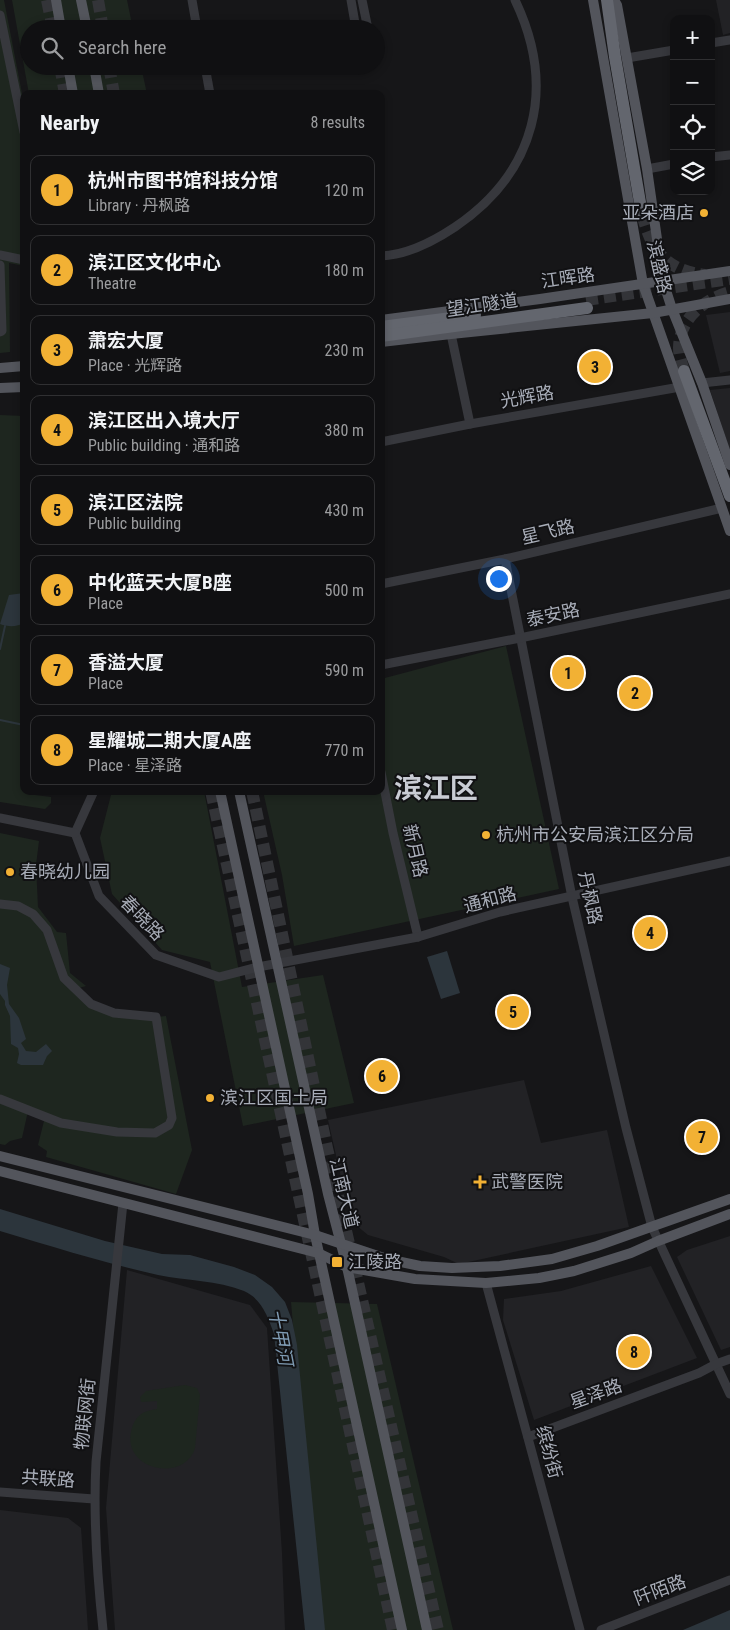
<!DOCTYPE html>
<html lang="en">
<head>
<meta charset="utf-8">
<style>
	:root { --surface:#101012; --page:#19191b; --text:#f1f3f6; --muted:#9c9d9f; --line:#303032; --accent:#f2b134 }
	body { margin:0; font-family:"Roboto Condensed","Noto Sans SC",sans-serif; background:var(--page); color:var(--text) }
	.controls { position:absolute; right:15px; top:15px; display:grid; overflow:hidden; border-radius:10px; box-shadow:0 2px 8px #0003 }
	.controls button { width:45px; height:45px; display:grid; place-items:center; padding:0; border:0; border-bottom:1px solid var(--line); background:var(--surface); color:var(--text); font:25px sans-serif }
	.you { position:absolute; left:498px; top:578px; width:18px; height:18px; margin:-12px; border:4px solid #fff; border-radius:50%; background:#1a73e8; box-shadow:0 0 0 8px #1a73e833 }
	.badge { display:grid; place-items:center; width:32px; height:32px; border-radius:50%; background:var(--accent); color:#111; font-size:16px; font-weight:700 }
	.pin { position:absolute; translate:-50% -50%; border:2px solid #fff; box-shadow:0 1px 5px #0006 }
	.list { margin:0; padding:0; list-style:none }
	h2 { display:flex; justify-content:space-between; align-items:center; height:65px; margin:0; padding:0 20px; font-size:21px }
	h2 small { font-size:16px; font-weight:400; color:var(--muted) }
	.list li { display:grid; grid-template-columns:32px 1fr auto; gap:15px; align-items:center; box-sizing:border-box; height:70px; margin:0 10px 10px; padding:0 10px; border:1px solid var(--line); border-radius:10px }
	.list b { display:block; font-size:19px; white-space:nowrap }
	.list p { margin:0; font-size:16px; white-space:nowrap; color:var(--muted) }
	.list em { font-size:16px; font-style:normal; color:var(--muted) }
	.icon { flex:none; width:28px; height:28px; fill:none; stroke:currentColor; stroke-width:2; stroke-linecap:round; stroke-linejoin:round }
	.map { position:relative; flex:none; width:730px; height:1630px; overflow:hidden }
	.search { position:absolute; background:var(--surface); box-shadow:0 2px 8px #0003; left:20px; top:20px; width:365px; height:55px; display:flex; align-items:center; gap:12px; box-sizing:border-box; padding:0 18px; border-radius:28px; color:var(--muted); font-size:19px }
	.panel { position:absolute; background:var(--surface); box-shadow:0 2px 8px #0003; left:20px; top:90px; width:365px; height:705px; border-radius:10px }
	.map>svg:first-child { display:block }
	.built { fill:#222225 }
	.green { fill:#1e261f }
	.water { fill:#2c353c }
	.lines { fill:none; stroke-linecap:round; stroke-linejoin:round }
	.stream { stroke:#2c353c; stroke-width:2 }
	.highway-tunnel { stroke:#333438; stroke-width:12; stroke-dasharray:12 6; stroke-linecap:butt }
	.minor { stroke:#37383d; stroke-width:9 }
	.major { stroke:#53555c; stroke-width:10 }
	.highway { stroke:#63666e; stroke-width:12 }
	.poi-dot { fill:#f2b134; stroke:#111113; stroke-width:2 }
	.labels { text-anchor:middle; stroke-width:4; stroke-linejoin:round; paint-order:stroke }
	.poi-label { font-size:18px; fill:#a8adb8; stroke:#111113; text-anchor:start }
	.street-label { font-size:18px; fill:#a8adb8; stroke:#111113 }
	.water-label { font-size:19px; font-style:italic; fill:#7f9bb3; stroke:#111113 }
	.town-label { font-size:28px; font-weight:bold; fill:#c9ccd4; stroke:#111113 }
</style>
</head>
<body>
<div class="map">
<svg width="730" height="1630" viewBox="0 0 730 1630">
	<rect width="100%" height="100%" fill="#161618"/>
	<g class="built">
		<path d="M 716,0 L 730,0 L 730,33 L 723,35 Z"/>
		<path d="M 730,312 L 730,371 L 720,373 L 706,315 Z"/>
		<path d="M 730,388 L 730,451 L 710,390 Z"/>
		<path d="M 524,1080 L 541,1143 L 607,1130 L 629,1227 L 459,1264 L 444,1257 L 368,1235 L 351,1221 L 328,1120 Z"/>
		<path d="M 730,1236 L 730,1347 L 721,1350 L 677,1257 L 687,1250 Z"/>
		<path d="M 651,1266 L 697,1358 L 534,1420 L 503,1320 L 504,1299 L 561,1291 Z"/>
		<path d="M 127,1270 L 250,1305 L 267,1328 L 282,1553 L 285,1630 L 115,1630 L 106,1508 Z"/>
		<path d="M 0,1510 L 68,1518 L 81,1528 L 88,1630 L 0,1630 Z"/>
	</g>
	<g class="green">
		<path d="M 0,0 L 4,0 L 24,104 L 24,266 L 9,263 L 10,352 L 0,353 Z"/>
		<path d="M 12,0 L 127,0 L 133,29 L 29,29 L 29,66 L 141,66 L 147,94 L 29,94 Z"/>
		<path d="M 0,415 L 24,416 L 24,791 L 27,791 L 27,794 L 51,797 L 51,803 L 45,809 L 0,802 Z"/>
		<path d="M 506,646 L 559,889 L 294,946 L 282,875 L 263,791 L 381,791 L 381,679 Z"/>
		<path d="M 112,791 L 204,791 L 242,987 L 323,975 L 354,1103 L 243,1126 L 210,962 L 162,950 L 112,894 L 100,838 Z"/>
		<path d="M 0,833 L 39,841 L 36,865 L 38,907 L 57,932 L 66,933 L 70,973 L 86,986 L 75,989 L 91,1004 L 156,1017 L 166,1016 L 192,1150 L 176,1194 L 46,1157 L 47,1151 L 38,1145 L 45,1117 L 28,1111 L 22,1138 L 10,1141 L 5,1145 L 0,1144 Z"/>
		<path d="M 291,1302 L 377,1304 L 453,1630 L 320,1630 Z"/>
		<path d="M 185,1385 L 197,1388 L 200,1395 L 195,1448 C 185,1484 116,1470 133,1425 C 138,1413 145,1411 157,1409 L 157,1401 L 141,1402 L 140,1397 L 146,1391 Z"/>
	</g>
	<g class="water">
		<path d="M 24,593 L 24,623 C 17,627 8,627 0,624 L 9,595 Z"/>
		<path d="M 447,951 L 460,993 L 441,999 L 427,957 Z"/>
		<path d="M 0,964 L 10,968 L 7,985 L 9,1004 L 19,1018 L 26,1039 L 21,1043 L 26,1051 L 36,1052 L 46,1044 L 52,1051 L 47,1056 L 43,1065 L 21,1065 L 17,1063 L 19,1054 L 18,1048 L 11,1044 L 10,1016 L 5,1005 L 5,1001 L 0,994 Z"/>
		<path d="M 0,1209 L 105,1241 L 162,1254 L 190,1255 L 234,1267 L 255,1275 L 272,1287 L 285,1302 L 292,1320 L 297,1345 L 325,1630 L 305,1630 L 274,1334 C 268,1317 262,1299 244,1291 C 217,1280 187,1281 158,1275 C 105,1263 53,1247 0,1231 Z"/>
		<path d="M 730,1610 L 730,1630 L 683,1630 Z"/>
	</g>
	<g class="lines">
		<g class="stream">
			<path d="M 0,649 L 5,626"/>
			<path d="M 0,720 L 24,725"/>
		</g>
		<g class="highway-tunnel">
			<path d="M 47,0 L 53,29"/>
			<path d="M 98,0 L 103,29"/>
			<path d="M 60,66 L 65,94"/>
			<path d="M 109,66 L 114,94"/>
			<path d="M 642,214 C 652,251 665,270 705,275"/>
			<path d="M 586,300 L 730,279"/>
			<path d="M 684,371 C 682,364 679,356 679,348 C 679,319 704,299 730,292"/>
			<path d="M 211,791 L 393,1630"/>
			<path d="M 252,791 L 327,1148 L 438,1630"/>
		</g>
		<g class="minor">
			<path d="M 192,0 L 197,29"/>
			<path d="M 351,0 L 356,29"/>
			<path d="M 362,0 L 368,29"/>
			<path d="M 0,15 L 24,132"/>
			<path d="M 711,43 L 730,40"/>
			<path d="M 627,58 L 674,50"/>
			<path d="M 205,66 L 210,94"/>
			<path d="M 711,157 L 730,155"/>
			<path d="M 647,169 L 674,164"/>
			<path d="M 0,255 L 24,260"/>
			<path d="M 381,256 C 407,255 434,241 455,227 C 536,172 557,88 515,0"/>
			<path d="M 0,265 L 2,331 L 0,332"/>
			<path d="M 451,334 L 470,424"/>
			<path d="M 702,383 L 730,380"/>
			<path d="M 381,442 L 470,424 L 680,387"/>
			<path d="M 505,559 L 572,897 L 626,1128 L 652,1227 L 730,1394"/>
			<path d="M 381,584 L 505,559 L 722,508"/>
			<path d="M 381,665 L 520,638 L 730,594"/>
			<path d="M 381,772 L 393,833 L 418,937"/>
			<path d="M 94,791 L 75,833 L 99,896 L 156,955 L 219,977 L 258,967 L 418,937 L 500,912 L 730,861"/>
			<path d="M 0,818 L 75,833"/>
			<path d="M 0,904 L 18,906 L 33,914 L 47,930 L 64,978 L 91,1004 L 114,1013 L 156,1017 L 172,1118 L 169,1125 L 155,1133 L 117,1132 L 61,1123 L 0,1099"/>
			<path d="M 486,1283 L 580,1630"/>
			<path d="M 528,1437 L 699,1373 L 716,1364 L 730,1359"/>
			<path d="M 0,1492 L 94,1499"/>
			<path d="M 103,1630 C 97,1574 93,1518 96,1462 L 123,1203"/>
			<path d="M 601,1630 L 730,1580"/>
		</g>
		<g class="major">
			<path d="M 56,0 L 61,29"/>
			<path d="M 81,0 L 87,29"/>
			<path d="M 593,0 L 643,284 L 730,531"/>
			<path d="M 614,0 L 617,5 L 647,169 L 663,281 L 672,309 L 702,383 L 730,465"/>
			<path d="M 68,66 L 73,94"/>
			<path d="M 94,66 L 99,94"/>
			<path d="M 381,320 L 540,299 L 730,271"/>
			<path d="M 381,342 L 451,334 L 653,313 L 730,299"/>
			<path d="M 0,368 L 24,366"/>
			<path d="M 0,388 L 24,387"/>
			<path d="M 220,791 L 308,1194 L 315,1235 L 402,1630"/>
			<path d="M 239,791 L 328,1194 L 347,1267 L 427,1630"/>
			<path d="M 0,1156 L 315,1235 L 387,1259 L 420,1266 L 452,1268 L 500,1266 L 552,1259 L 597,1246 L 730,1199"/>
			<path d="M 0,1171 L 318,1253 L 347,1267 L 415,1279 L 486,1283 L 539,1278 L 574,1271 L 631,1253 L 658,1241 L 730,1214"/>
		</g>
		<g class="highway">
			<path d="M 607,0 L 615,57 L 642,214"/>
			<path d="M 381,327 L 475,315"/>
			<path d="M 381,336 L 587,308"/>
			<path d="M 684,371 L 730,496"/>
		</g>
	</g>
	<g class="poi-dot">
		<circle cx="704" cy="213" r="5"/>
		<circle cx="486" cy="835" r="5"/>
		<circle cx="10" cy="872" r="5"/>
		<circle cx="210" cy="1098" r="5"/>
		<path d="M477.5 1174.5h5v5h5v5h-5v5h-5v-5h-5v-5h5z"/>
		<rect x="331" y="1256" width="12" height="12" rx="2.5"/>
	</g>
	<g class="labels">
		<g class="poi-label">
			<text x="694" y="219" text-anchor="end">亚朵酒店</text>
			<text x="496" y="841">杭州市公安局滨江区分局</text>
			<text x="20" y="878">春晓幼儿园</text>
			<text x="220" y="1104">滨江区国土局</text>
			<text x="491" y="1188">武警医院</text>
			<text x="348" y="1268">江陵路</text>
		</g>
		<g class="street-label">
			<text transform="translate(659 267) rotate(77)" y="6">滨盛路</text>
			<text transform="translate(568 278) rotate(-8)" y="6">江晖路</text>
			<text transform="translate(482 305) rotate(-8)" y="6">望江隧道</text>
			<text transform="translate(527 397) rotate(-10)" y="6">光辉路</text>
			<text transform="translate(548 532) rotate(-13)" y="6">星飞路</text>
			<text transform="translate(553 615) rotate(-12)" y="6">泰安路</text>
			<text transform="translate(415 851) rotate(77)" y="6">新月路</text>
			<text transform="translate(590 898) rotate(78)" y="6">丹枫路</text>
			<text transform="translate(490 900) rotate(-15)" y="6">通和路</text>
			<text transform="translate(142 918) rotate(46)" y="6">春晓路</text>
			<text transform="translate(344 1193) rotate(77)" y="6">江南大道</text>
			<text transform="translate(596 1394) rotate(-20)" y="6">星泽路</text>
			<text transform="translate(85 1414) rotate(-84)" y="6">物联网街</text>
			<text transform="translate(549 1452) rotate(75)" y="6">缤纷街</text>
			<text transform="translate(48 1479) rotate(4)" y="6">共联路</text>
			<text transform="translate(660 1590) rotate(-21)" y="6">阡陌路</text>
		</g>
		<g class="water-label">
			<text transform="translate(281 1337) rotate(79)" y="7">十甲河</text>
		</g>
		<g class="town-label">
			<text x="436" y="798">滨江区</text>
		</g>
	</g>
</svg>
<div class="controls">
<button>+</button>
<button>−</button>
<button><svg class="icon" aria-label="locate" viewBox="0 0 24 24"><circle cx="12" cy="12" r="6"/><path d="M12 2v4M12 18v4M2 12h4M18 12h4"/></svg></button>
<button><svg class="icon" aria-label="layers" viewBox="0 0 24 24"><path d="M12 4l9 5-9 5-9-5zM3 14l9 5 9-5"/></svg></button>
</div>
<div class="you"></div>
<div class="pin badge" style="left:568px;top:673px">1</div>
<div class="pin badge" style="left:635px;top:693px">2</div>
<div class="pin badge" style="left:595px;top:367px">3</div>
<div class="pin badge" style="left:650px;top:933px">4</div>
<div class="pin badge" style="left:513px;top:1012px">5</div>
<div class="pin badge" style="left:382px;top:1076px">6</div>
<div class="pin badge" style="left:702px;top:1137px">7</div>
<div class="pin badge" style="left:634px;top:1352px">8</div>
<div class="search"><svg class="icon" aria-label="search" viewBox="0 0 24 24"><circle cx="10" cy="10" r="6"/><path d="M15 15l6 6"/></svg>Search here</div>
<section class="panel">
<h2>Nearby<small>8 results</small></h2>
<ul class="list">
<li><span class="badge">1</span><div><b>杭州市图书馆科技分馆</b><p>Library · 丹枫路</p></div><em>120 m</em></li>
<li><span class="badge">2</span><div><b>滨江区文化中心</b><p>Theatre</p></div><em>180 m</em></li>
<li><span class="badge">3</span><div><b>萧宏大厦</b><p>Place · 光辉路</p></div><em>230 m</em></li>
<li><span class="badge">4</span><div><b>滨江区出入境大厅</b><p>Public building · 通和路</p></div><em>380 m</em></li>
<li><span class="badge">5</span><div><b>滨江区法院</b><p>Public building</p></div><em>430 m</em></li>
<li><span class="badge">6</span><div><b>中化蓝天大厦B座</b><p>Place</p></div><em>500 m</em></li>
<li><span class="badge">7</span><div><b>香溢大厦</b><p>Place</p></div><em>590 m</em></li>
<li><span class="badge">8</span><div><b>星耀城二期大厦A座</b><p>Place · 星泽路</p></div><em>770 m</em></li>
</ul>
</section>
</div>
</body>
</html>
